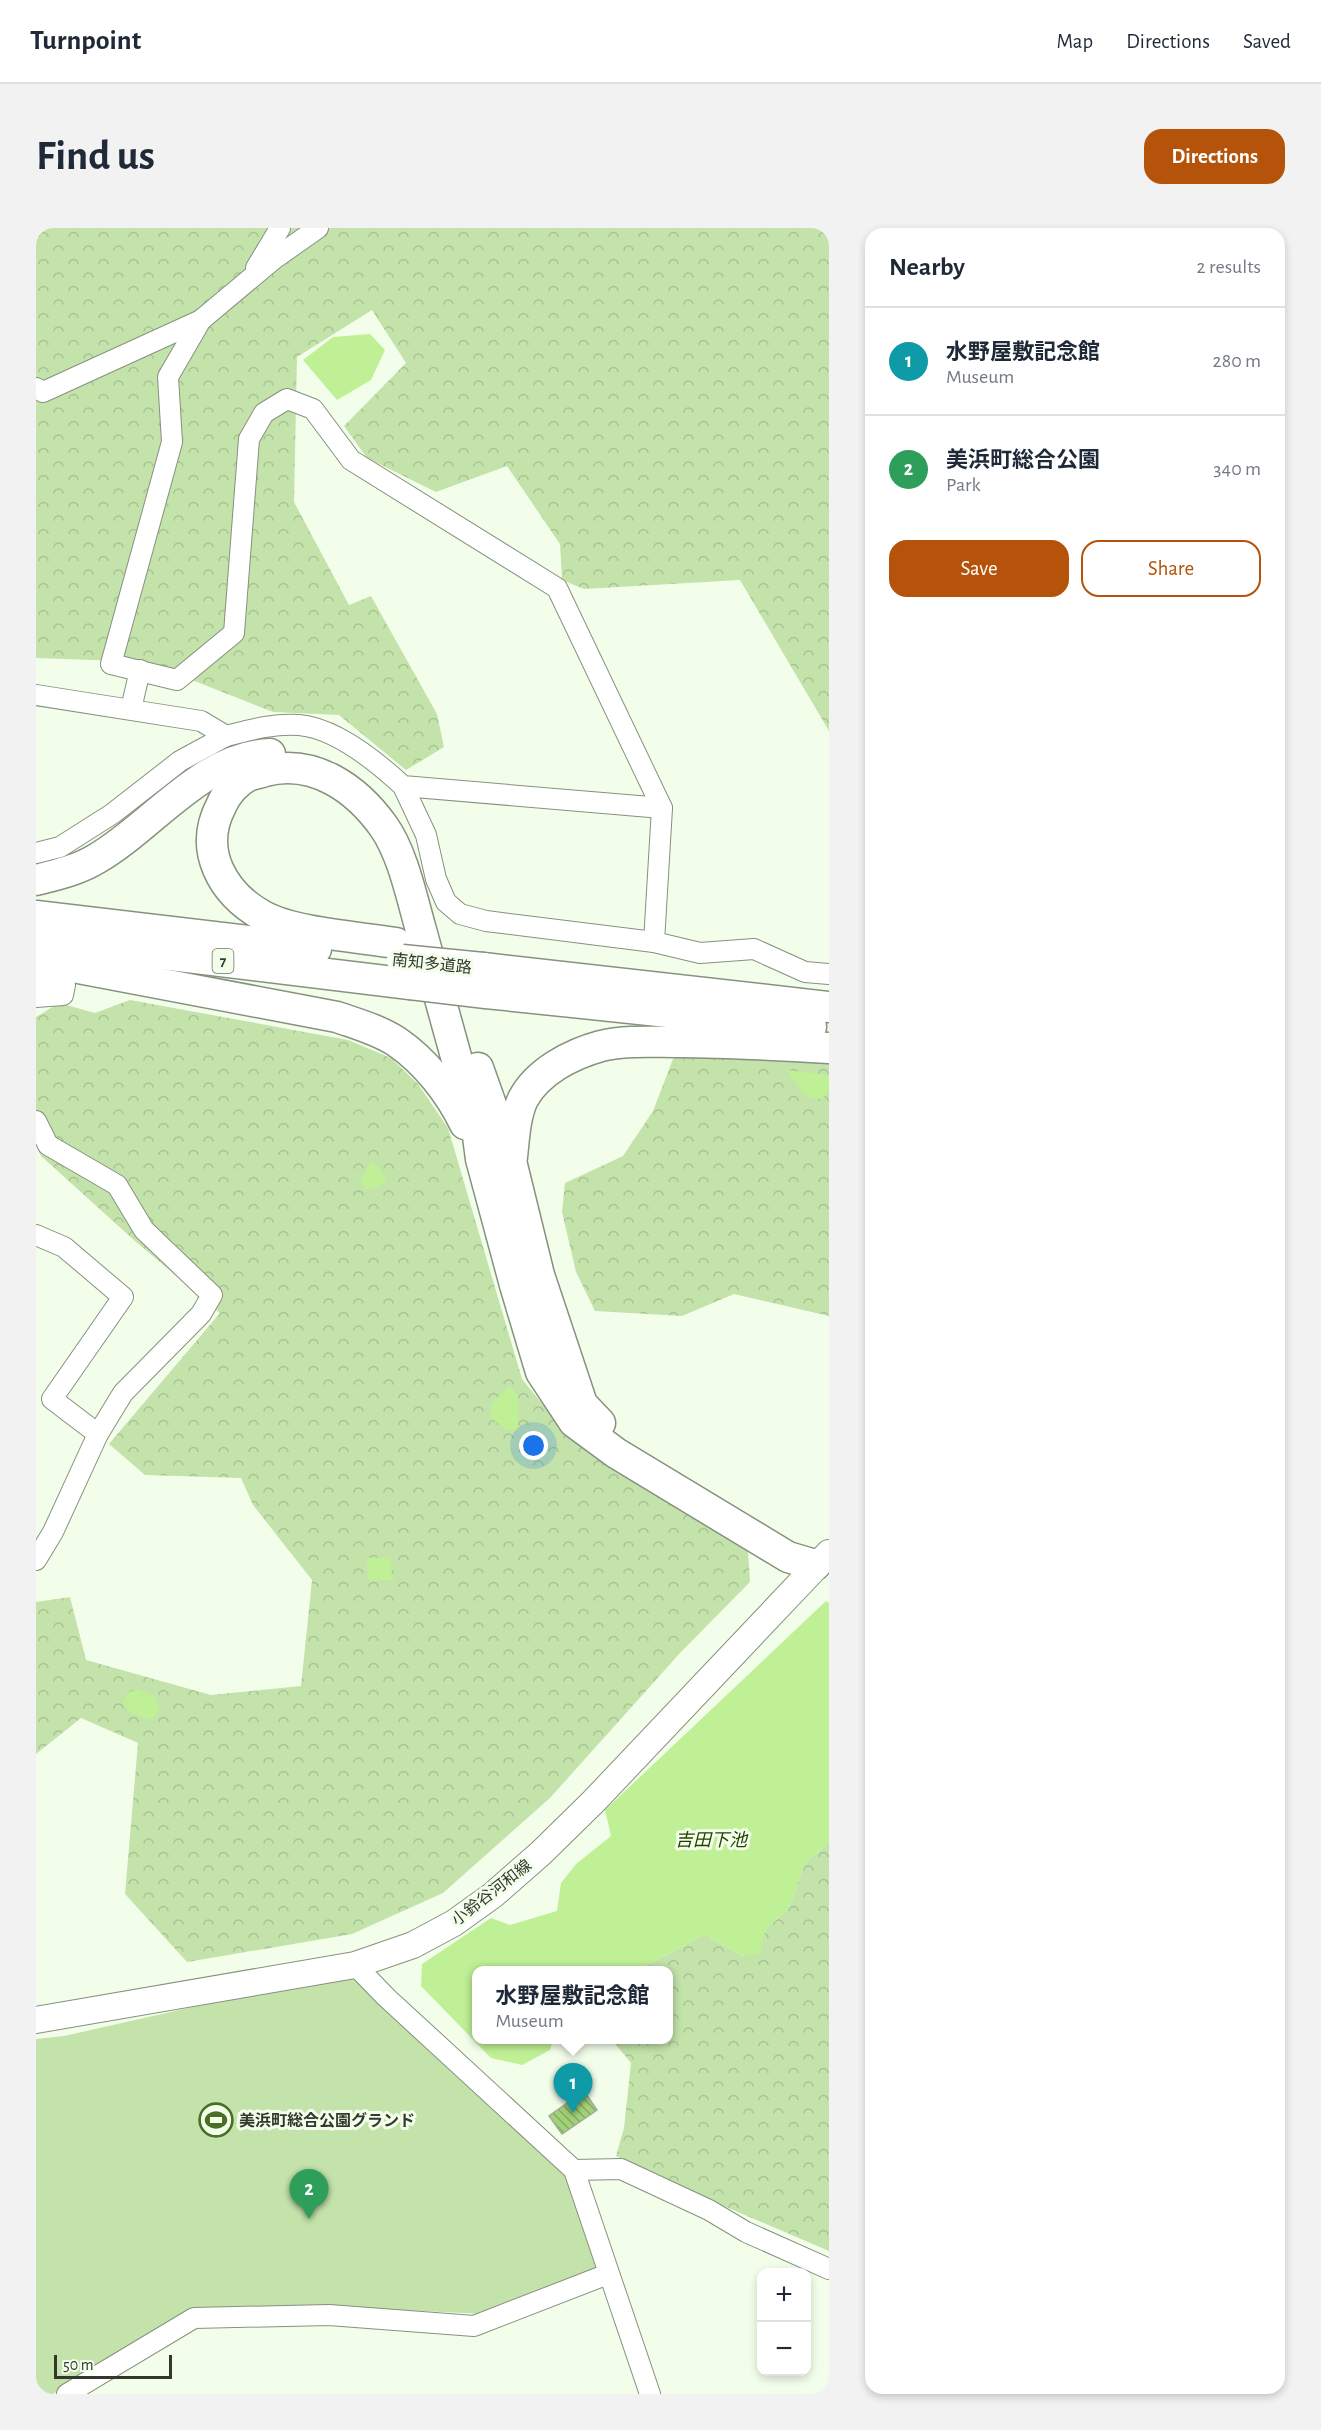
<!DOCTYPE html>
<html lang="en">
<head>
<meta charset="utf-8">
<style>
	:root { --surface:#fff; --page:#f2f2f3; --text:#1f2937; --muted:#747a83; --line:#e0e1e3; --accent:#b45309 }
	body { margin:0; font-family:"Alegreya Sans","Noto Sans JP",sans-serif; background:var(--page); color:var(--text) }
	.controls { position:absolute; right:18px; bottom:18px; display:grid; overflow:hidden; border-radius:12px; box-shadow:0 3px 9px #0003 }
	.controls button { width:54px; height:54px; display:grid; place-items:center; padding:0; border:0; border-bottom:2px solid var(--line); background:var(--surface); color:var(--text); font:30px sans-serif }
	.scale { position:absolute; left:18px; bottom:15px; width:118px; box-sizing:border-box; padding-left:6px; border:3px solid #333730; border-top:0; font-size:16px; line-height:21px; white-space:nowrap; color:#333730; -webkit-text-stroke:4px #f2feea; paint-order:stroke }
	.you { position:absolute; left:498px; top:1218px; width:21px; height:21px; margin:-15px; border:4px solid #fff; border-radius:50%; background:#1a73e8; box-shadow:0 0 0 9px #1a73e833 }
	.badge { display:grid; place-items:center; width:39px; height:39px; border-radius:50%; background:var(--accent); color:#fff; font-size:20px; font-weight:700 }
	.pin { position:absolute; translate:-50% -50px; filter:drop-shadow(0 2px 3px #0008) }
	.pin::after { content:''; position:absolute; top:32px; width:21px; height:18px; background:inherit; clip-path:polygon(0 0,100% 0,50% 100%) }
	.popup { position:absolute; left:436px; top:1738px; width:201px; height:78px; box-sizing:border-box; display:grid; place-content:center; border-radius:12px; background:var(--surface); filter:drop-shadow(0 2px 4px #0005); font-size:20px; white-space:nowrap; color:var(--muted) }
	.popup b { font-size:22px; color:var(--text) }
	.popup::after { content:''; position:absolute; left:50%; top:100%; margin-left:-12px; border:12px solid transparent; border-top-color:var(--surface) }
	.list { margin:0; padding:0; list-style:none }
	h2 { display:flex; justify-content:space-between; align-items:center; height:78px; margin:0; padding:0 24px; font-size:26px }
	h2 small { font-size:20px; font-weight:400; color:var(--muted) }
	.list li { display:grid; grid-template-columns:39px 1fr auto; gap:18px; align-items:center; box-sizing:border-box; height:108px; padding:0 24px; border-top:2px solid var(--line) }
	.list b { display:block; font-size:22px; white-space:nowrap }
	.list p { margin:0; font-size:20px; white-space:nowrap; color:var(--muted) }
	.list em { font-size:20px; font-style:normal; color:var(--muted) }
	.actions { display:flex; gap:12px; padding:18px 24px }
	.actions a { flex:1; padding:14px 0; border:2px solid var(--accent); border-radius:18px; text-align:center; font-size:21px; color:var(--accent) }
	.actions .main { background:var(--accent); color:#fff }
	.map { position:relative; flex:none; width:793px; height:2166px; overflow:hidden; border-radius:18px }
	header { display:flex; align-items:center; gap:36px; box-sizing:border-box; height:84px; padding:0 30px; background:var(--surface); border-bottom:2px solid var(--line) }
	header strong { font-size:28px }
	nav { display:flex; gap:33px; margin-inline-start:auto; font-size:21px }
	.intro { display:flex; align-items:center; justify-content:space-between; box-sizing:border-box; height:144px; padding:0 36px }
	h1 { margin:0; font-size:42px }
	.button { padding:15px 27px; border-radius:18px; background:var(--accent); color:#fff; font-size:21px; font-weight:700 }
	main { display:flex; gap:36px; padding:0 36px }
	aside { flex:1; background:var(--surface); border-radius:18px; box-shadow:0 3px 9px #0003 }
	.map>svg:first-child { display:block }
	.forest { fill:url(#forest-crowns) }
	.park { fill:#c3e3aa }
	.water { fill:#bff095 }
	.building { fill:url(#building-back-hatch); stroke:#a2ad9a; stroke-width:1.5 }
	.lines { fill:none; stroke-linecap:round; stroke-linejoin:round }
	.minor-casing { stroke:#87917f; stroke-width:22 }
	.major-casing { stroke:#87917f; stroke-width:28 }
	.highway-casing { stroke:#87917f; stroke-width:33 }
	.minor { stroke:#fff; stroke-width:20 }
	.major { stroke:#fff; stroke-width:26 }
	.highway { stroke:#fff; stroke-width:30 }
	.highway-bridge-casing { stroke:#87917f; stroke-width:33; stroke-linecap:butt }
	.highway-bridge { stroke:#fff; stroke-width:30 }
	.labels { text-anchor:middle; stroke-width:6; stroke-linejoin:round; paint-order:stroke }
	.shield { fill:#f2feea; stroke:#6c7368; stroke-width:1.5 }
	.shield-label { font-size:15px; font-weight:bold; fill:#333730 }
	.street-label { font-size:16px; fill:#333730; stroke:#f2feea }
	.poi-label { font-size:16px; font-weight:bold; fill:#333730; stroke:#f2feea; text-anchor:start }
	.water-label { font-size:18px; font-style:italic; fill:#254100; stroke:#f2feea }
</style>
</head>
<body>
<header>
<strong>Turnpoint</strong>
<nav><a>Map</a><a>Directions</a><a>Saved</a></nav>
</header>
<div class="intro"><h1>Find us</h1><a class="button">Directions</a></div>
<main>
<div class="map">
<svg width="793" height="2166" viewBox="0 0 793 2166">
	<defs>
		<pattern id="forest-crowns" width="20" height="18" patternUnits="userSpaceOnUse" patternTransform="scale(1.5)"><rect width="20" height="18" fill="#c3e3aa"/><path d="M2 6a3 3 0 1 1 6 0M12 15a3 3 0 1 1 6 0" fill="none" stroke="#a8c393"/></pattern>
		<pattern id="building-back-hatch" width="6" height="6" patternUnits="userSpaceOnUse" patternTransform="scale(1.5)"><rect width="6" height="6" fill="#a2d178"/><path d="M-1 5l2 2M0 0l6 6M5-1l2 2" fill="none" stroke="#85aa63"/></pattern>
	</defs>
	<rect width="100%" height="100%" fill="#f2feea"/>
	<g class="forest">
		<path d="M 0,0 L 793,0 L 793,503 L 704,352 L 548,361 L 526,352 L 524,316 L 471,238 L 400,264 L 331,230 L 308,198 L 370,135 L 336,82 L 261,129 L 258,274 L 313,377 L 335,368 L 401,486 L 408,519 L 370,542 L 303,487 L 237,484 L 110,434 L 0,430 Z"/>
		<path d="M 94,772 L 312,812 L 355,830 L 382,856 L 412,900 L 486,1151 L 527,1201 L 573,1237 L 712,1322 L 714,1354 L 644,1425 L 514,1570 L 407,1665 L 316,1706 L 151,1734 L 89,1666 L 102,1515 L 45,1490 L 0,1526 L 0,1374 L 34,1369 L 50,1432 L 175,1467 L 265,1458 L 276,1352 L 217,1277 L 205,1250 L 109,1247 L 73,1216 L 184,1085 L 99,1013 L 5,928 L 0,917 L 0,789 L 23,775 L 59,785 Z"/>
		<path d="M 663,821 L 793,834 L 793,1088 L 698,1066 L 646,1088 L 559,1083 L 540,1044 L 526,984 L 529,955 L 587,928 L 617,883 L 637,831 Z"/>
		<path d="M 793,1615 L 793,2023 L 653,1963 L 580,1928 L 588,1900 L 595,1835 L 576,1812 L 633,1812 L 633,1742 L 601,1742 L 668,1707 L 708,1728 L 730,1701 L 753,1680 L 768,1636 Z"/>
	</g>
	<path class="park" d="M 312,1744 L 529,1944 L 564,2038 L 446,2086 L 288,2078 L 154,2082 L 17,2166 L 0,2166 L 0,1811 L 28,1808 Z"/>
	<g class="water">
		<path d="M 334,106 L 349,122 L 335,152 L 301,172 L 267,132 L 297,109 Z"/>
		<path d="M 750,842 L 793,847 L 793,865 L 785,871 L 770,868 Z"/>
		<path d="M 335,934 L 342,937 L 351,952 L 343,959 L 329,961 L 324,953 Z"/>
		<path d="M 473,1158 L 482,1169 L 482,1202 L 471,1202 L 455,1190 L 455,1176 Z"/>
		<path d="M 354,1329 L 357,1352 L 332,1352 L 331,1330 Z"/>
		<path d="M 790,1373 L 793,1375 L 793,1615 L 768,1636 L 753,1680 L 730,1701 L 724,1725 L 708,1728 L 668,1707 L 601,1742 L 441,1742 L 441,1812 L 517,1812 L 514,1822 L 486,1837 L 455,1830 L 385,1758 L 386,1736 L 455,1690 L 474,1697 L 521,1683 L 525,1655 L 540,1636 L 575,1608 L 569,1582 Z"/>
		<path d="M 101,1461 L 120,1469 L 124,1482 L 116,1492 L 97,1486 L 87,1476 L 91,1465 Z"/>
	</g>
	<path class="building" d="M 548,1863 L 561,1882 L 526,1906 L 513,1888 Z"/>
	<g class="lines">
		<defs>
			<g id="minor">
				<path d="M 220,40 L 244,0"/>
				<path d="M 165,92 L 132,149 L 136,214 L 75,436 L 141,452 L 198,405 L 213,211 L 228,185 L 251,171 L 277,181 L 315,232 L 521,360 L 626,580 L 618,714 L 664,725 L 718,721 L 769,744 L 793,746"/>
				<path d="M 0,160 L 7,164 L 165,92 L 238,31 L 282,0"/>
				<path d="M 0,467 L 165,493 L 190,508 C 214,502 238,495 263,497 C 300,500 341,534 367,558 L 626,580"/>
				<path d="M 95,481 L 104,442"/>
				<path d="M 367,558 L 390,607 L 400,651 L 410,674 L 424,686 L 450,693 L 618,714"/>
				<path d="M 0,625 L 24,619 L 76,586 L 144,533 L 190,508"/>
				<path d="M 0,751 L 29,757 L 27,767 L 0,769"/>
				<path d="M 0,893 L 12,917 L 81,957 L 108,1002 L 176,1067 L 165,1086 L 87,1165 L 62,1206 L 17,1304 L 0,1332"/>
				<path d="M 0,1007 L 28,1019 L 87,1069 L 16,1171 L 62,1206"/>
				<path d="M 319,1737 L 350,1769 L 538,1942 L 614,2166"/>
				<path d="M 538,1942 L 585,1941 L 673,1982 L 710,2004 L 793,2041"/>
				<path d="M 31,2166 L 158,2090 L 293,2087 L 438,2098 L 572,2046"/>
			</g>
			<path id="major" d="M 0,1792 L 319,1737 L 377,1717 L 418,1695 L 457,1667 L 505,1625 L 558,1573 L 793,1325"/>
			<g id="highway">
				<path d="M 0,652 C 20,647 42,642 60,631 C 116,599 165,529 234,526"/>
				<path d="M 0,688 L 280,721"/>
				<path d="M 0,711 L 374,756"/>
				<path d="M 360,715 C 323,709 258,705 227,688 C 186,665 162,622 185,578 C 190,566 200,554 212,548 C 217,546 224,545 229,543 C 278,530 321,561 348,599 C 367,626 376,671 385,702 C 404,770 423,839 442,908 L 445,931 L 479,1057 L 505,1144 L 538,1194 L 580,1225 L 752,1329 L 779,1337"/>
				<path d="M 0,732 L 301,789 C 321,796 343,802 361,814 C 390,834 414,865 429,896"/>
				<path d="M 447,740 L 793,779"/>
				<path d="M 450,765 L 775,799"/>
				<path d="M 442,840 L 475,933 L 503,1047 L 546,1176 L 564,1195"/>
				<path d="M 476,929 C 478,910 479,888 487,871 C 502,843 536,826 565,818 C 590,812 617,814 642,814 C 693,814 743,817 793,820"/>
			</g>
		</defs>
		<use href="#minor" class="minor-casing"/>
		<use href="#major" class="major-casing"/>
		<use href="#highway" class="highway-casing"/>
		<use href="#minor" class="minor"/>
		<use href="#major" class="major"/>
		<use href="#highway" class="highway"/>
		<defs>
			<g id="highway-bridge">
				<path d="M 366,732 L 447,740"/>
				<path d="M 374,756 L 450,765"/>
			</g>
		</defs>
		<use href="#highway-bridge" class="highway-bridge-casing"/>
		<use href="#highway-bridge" class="highway-bridge"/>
	</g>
	<defs>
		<symbol id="stadium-ring" viewBox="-11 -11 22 22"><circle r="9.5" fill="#f2feea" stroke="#4a6e26" stroke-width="1.5"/><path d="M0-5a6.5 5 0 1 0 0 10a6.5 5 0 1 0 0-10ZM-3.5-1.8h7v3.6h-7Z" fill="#4a6e26"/></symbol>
	</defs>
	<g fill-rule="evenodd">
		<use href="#stadium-ring" x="161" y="1873" width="38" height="38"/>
	</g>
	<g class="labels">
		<rect class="shield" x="176.5" y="721" width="21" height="24" rx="4.5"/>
		<g class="shield-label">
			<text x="187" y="738">7</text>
		</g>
		<g class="street-label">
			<text transform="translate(396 735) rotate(6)" y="6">南知多道路</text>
			<text transform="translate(455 1664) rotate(-38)" y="6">小鈴谷河和線</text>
		</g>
		<g class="poi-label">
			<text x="203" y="1898">美浜町総合公園グランド</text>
		</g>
		<g class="water-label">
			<text x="675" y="1618">吉田下池</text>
		</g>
	</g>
</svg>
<div class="controls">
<button>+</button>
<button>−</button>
</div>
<div class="scale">50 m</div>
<div class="you"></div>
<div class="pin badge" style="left:537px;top:1885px;background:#0f9aa8">1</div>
<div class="popup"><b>水野屋敷記念館</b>Museum</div>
<div class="pin badge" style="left:273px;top:1991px;background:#2e9e5b">2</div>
</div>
<aside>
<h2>Nearby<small>2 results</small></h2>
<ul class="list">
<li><span class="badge" style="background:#0f9aa8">1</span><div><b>水野屋敷記念館</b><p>Museum</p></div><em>280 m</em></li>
<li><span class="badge" style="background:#2e9e5b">2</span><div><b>美浜町総合公園</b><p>Park</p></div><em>340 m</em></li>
</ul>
<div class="actions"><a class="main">Save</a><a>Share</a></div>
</aside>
</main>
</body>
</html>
